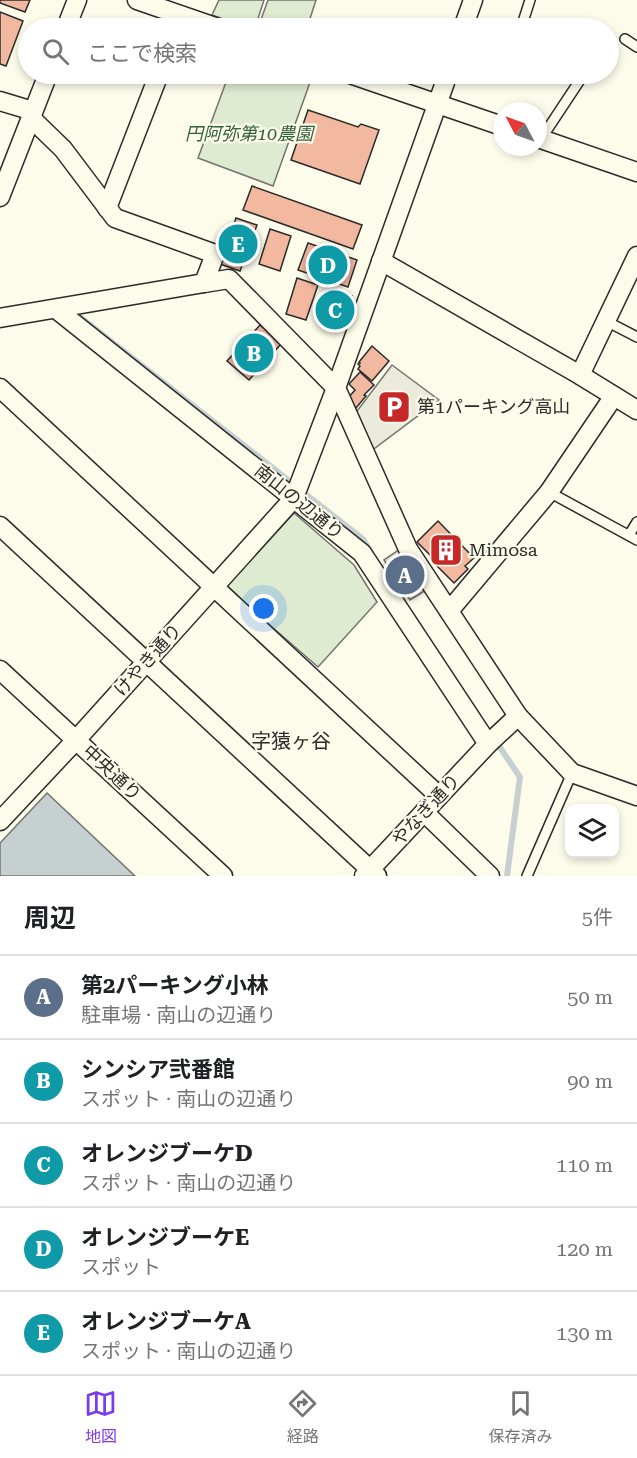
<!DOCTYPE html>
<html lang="ja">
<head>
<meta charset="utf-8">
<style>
	:root { --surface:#fff; --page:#f6f6f6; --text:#202124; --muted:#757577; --line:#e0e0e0; --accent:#7c3aed }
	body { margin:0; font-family:"Roboto Serif","Noto Sans JP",serif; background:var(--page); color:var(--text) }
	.controls { position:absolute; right:18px; bottom:18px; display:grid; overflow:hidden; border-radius:12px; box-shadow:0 3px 9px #0003 }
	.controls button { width:54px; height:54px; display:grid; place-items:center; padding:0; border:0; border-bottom:2px solid var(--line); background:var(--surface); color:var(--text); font:30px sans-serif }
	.compass { position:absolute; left:493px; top:102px; width:54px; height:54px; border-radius:50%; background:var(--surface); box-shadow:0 3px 9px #0003; rotate:311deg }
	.you { position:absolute; left:264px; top:609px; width:21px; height:21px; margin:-15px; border:4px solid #fff; border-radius:50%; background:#1a73e8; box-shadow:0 0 0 9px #1a73e833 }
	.badge { display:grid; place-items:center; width:39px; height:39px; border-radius:50%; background:var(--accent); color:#fff; font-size:20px; font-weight:700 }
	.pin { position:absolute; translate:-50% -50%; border:3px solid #fff; box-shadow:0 2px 6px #0006 }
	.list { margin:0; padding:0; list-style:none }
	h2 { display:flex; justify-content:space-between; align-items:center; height:78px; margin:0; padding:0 24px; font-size:26px }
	h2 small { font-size:20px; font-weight:400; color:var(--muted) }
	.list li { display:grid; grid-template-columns:39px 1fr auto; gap:18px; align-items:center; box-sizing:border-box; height:84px; padding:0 24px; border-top:2px solid var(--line) }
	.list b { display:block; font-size:22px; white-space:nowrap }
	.list p { margin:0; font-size:20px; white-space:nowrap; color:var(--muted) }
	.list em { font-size:20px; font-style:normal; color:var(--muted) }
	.icon { flex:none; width:33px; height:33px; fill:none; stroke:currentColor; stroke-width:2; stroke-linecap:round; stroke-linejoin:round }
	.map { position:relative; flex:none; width:637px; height:876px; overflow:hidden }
	.search { position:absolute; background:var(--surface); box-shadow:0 3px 9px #0003; left:18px; right:18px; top:18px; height:66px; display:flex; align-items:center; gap:15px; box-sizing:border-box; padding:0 21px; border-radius:33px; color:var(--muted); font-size:22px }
	.sheet { height:498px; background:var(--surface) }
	nav { display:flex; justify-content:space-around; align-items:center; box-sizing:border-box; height:84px; border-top:2px solid var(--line); background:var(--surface); font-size:16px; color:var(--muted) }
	nav a { display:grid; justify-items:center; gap:3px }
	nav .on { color:var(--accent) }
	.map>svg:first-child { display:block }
	.green { fill:#deebd1; stroke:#74746e; stroke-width:1.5 }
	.parking { fill:#eceadb; stroke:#74746e; stroke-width:1.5 }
	.water { fill:#c7d0d0; stroke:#74746e; stroke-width:1.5 }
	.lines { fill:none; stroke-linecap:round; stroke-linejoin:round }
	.stream { stroke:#c7d0d0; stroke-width:6 }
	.building { fill:#f2b8a0; stroke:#2b2b2b; stroke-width:1.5 }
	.service-casing { stroke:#2b2b2b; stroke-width:12 }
	.minor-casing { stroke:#2b2b2b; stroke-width:21 }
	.service { stroke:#fdfbea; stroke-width:9 }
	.minor { stroke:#fdfbea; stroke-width:18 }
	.labels { text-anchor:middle; stroke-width:4.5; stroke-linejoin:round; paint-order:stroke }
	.park-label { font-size:18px; font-style:italic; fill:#34623c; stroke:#fdfbea }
	.poi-label { font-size:18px; fill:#2b2b2b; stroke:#fdfbea; text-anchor:start }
	.street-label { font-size:18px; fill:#2b2b2b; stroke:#fdfbea }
	.neighbourhood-label { font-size:20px; fill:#2b2b2b; stroke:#fdfbea }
</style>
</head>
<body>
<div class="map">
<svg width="637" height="876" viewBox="0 0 637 876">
	<rect width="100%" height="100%" fill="#fdfbea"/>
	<g class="green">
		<path d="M 219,0 L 264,0 L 255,28 L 248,28 L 212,15 Z"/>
		<path d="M 268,0 L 316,0 L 307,28 L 258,28 Z"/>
		<path d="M 229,74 L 313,74 L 273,186 L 198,158 Z"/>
		<path d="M 294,513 L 354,565 L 377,602 L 318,667 L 226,587 Z"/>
	</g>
	<g class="parking">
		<path d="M 392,365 L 439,400 L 371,451 L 354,415 Z"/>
		<path d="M 400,549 L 426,590 L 410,600 L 384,560 Z"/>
	</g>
	<path class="water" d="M 47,793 L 135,876 L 0,876 L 0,843 Z"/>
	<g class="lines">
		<g class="stream">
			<path d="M 80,317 L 287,479"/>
			<path d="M 308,496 L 363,539 L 370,551"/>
			<path d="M 499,746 L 520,777 L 507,876"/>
		</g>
	</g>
	<g class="building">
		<path d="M 0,0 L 30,0 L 25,12 L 0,3 Z"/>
		<path d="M 0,12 L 23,21 L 6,66 L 0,64 Z"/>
		<path d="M 308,110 L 358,127 L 361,124 L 379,130 L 360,184 L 291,160 Z"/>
		<path d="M 252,186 L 362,225 L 353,249 L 243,210 Z"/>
		<path d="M 236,218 L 257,225 L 240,271 L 220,264 Z"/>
		<path d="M 270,229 L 291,236 L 280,271 L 259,264 Z"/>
		<path d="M 308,243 L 357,260 L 348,287 L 298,270 Z"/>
		<path d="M 297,278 L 318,285 L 306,320 L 286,314 Z"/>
		<path d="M 331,289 L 352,296 L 340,331 L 319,324 Z"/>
		<path d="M 260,325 L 281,344 L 249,380 L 227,361 Z"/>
		<path d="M 372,346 L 389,361 L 372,381 L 358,369 L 360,366 L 358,364 L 360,363 L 359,362 Z"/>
		<path d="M 360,372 L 374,385 L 364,395 L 366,396 L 356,408 L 347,399 L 355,390 L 349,384 Z"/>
		<path d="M 438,521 L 474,558 L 465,566 L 468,569 L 454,583 L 431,560 L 433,558 L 417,542 Z"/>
	</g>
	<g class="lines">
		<defs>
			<g id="service">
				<path d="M 521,28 L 530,0"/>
				<path d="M 625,39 L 637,47"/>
				<path d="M 541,139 L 584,74"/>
				<path d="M 606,321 L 637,337"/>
				<path d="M 549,492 L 637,540"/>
				<path d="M 629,535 L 637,522"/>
				<path d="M 527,876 L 572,773"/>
			</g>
			<g id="minor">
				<path d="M 137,0 L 218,28"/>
				<path d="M 66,28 L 77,0"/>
				<path d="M 463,28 L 473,0"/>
				<path d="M 350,74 L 502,126"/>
				<path d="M 0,101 L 33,111"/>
				<path d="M 538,138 L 637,172"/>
				<path d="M 0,197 L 48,74"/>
				<path d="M 107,208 L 159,74"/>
				<path d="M 381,261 L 580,375 L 637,410"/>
				<path d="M 204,283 L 229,279 L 336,388 L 408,549 L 518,716 L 572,773 L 637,796"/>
				<path d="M 56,309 L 362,553 L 488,744"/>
				<path d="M 0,318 L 204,283 L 215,254 L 115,218 L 63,149 L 31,118"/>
				<path d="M 580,375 L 637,256"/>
				<path d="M 0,388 L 439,796"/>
				<path d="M 0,526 L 377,876"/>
				<path d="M 449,611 L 549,492 L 614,396"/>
				<path d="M 0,670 L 223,876"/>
				<path d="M 424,812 L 490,876"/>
				<path d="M 0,821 L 76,740 L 294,498 L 336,388 L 448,74"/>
				<path d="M 364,876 L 488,744 L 518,716"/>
			</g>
		</defs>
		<use href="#service" class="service-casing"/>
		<use href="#minor" class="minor-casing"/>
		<use href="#service" class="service"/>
		<use href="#minor" class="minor"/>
	</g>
	<defs>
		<symbol id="parking-square" viewBox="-11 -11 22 22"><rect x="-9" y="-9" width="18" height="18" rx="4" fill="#c62828" stroke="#fdfbea"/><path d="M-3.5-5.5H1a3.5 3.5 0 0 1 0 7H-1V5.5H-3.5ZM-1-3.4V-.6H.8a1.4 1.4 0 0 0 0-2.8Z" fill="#fff"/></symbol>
		<symbol id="building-square" viewBox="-11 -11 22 22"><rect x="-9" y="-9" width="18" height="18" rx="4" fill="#c62828" stroke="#fdfbea"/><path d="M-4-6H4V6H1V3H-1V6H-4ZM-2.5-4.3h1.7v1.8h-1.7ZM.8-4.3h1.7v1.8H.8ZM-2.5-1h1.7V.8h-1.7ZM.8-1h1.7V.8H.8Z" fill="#fff"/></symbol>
	</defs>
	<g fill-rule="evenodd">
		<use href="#parking-square" x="375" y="388" width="38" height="38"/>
		<use href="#building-square" x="427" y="531" width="38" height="38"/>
	</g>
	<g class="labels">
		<g class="park-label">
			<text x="249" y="140">円阿弥第10農園</text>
		</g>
		<g class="poi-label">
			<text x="417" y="413">第1パーキング高山</text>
			<text x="469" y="556">Mimosa</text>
		</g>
		<g class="street-label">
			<text transform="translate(299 502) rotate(39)" y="6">南山の辺通り</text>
			<text transform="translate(148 660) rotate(-48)" y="6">けやき通り</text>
			<text transform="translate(112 773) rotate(43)" y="6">中央通り</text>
			<text transform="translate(426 810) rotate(-47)" y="6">やなぎ通り</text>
		</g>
		<g class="neighbourhood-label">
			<text x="291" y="748">字猿ヶ谷</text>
		</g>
	</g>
</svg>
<div class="controls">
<button><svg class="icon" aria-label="layers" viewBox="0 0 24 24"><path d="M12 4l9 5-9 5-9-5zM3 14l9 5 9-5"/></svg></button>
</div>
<svg class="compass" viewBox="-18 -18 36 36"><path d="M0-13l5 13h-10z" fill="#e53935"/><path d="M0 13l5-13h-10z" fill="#757577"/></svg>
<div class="you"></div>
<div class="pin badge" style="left:405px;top:575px;background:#5c6f8a">A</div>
<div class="pin badge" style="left:254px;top:353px;background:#0f9aa8">B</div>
<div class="pin badge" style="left:335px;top:310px;background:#0f9aa8">C</div>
<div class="pin badge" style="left:328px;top:265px;background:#0f9aa8">D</div>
<div class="pin badge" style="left:238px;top:244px;background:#0f9aa8">E</div>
<div class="search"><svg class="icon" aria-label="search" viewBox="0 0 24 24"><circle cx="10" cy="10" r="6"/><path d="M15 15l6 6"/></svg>ここで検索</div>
</div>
<section class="sheet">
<h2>周辺<small>5件</small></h2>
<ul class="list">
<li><span class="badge" style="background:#5c6f8a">A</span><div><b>第2パーキング小林</b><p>駐車場 · 南山の辺通り</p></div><em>50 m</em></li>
<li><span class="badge" style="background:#0f9aa8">B</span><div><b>シンシア弐番館</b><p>スポット · 南山の辺通り</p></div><em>90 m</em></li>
<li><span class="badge" style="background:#0f9aa8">C</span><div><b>オレンジブーケD</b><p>スポット · 南山の辺通り</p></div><em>110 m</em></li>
<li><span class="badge" style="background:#0f9aa8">D</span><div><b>オレンジブーケE</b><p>スポット</p></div><em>120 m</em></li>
<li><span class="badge" style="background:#0f9aa8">E</span><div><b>オレンジブーケA</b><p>スポット · 南山の辺通り</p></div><em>130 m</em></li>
</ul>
</section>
<nav>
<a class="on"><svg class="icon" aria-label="map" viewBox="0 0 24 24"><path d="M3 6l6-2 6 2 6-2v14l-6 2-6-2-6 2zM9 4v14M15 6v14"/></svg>地図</a>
<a><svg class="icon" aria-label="directions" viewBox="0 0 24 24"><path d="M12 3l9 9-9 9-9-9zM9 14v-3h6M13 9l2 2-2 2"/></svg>経路</a>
<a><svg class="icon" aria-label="saved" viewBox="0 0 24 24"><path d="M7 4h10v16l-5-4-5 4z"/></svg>保存済み</a>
</nav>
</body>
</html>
